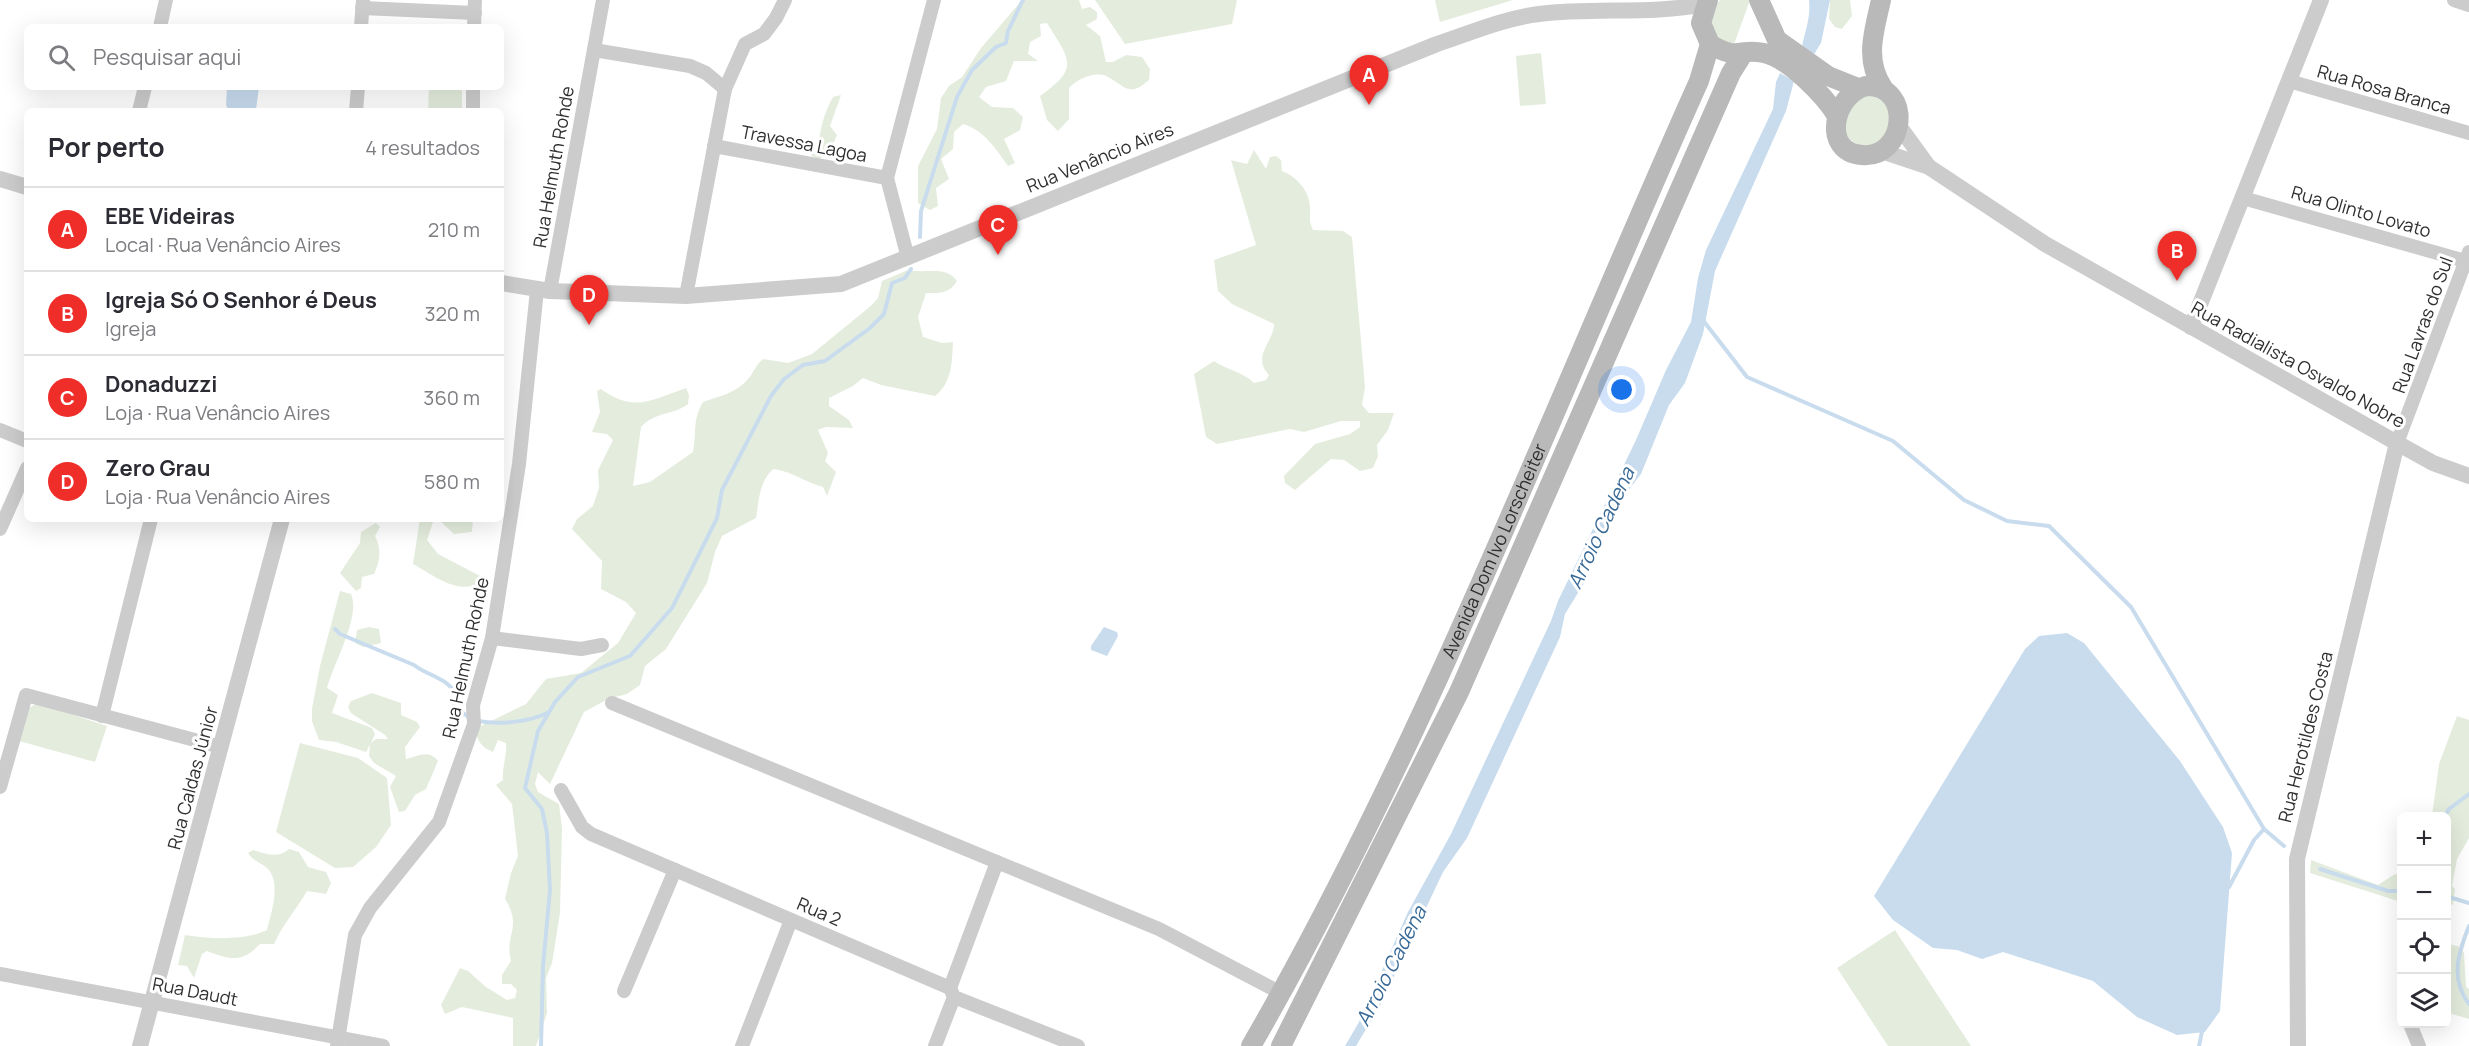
<!DOCTYPE html>
<html lang="pt">
<head>
<meta charset="utf-8">
<style>
	:root { --surface:#fff; --page:#f2f2f3; --text:#2b2b33; --muted:#7c7c81; --line:#e1e1e2; --accent:#ef2d29 }
	body { margin:0; font-family:Manrope,sans-serif; background:var(--page); color:var(--text) }
	.controls { position:absolute; right:18px; bottom:18px; display:grid; overflow:hidden; border-radius:9px; box-shadow:0 6px 24px #0002 }
	.controls button { width:54px; height:54px; display:grid; place-items:center; padding:0; border:0; border-bottom:2px solid var(--line); background:var(--surface); color:var(--text); font:30px sans-serif }
	.you { position:absolute; left:1622px; top:390px; width:21px; height:21px; margin:-15px; border:4px solid #fff; border-radius:50%; background:#1a73e8; box-shadow:0 0 0 9px #1a73e833 }
	.badge { display:grid; place-items:center; width:39px; height:39px; border-radius:50%; background:var(--accent); color:#fff; font-size:20px; font-weight:700 }
	.pin { position:absolute; translate:-50% -50px; filter:drop-shadow(0 2px 3px #0008) }
	.pin::after { content:''; position:absolute; top:32px; width:21px; height:18px; background:inherit; clip-path:polygon(0 0,100% 0,50% 100%) }
	.list { margin:0; padding:0; list-style:none }
	h2 { display:flex; justify-content:space-between; align-items:center; height:78px; margin:0; padding:0 24px; font-size:26px }
	h2 small { font-size:20px; font-weight:400; color:var(--muted) }
	.list li { display:grid; grid-template-columns:39px 1fr auto; gap:18px; align-items:center; box-sizing:border-box; height:84px; padding:0 24px; border-top:2px solid var(--line) }
	.list b { display:block; font-size:22px; white-space:nowrap }
	.list p { margin:0; font-size:20px; white-space:nowrap; color:var(--muted) }
	.list em { font-size:20px; font-style:normal; color:var(--muted) }
	.icon { flex:none; width:33px; height:33px; fill:none; stroke:currentColor; stroke-width:2; stroke-linecap:round; stroke-linejoin:round }
	.map { position:relative; flex:none; width:2469px; height:1046px; overflow:hidden }
	.search { position:absolute; background:var(--surface); box-shadow:0 6px 24px #0002; left:24px; top:24px; width:480px; height:66px; display:flex; align-items:center; gap:15px; box-sizing:border-box; padding:0 21px; border-radius:9px; color:var(--muted); font-size:22px }
	.panel { position:absolute; background:var(--surface); box-shadow:0 6px 24px #0002; left:24px; top:108px; width:480px; height:414px; border-radius:9px }
	.map>svg:first-child { display:block }
	.green { fill:#e4eddd }
	.water { fill:#c8dcee }
	.lines { fill:none; stroke-linecap:round; stroke-linejoin:round }
	.stream { stroke:#c8dcee; stroke-width:4 }
	.minor { stroke:#ccc; stroke-width:14 }
	.tertiary { stroke:#ccc; stroke-width:16 }
	.secondary { stroke:#b9b9b9; stroke-width:20 }
	.labels { text-anchor:middle; stroke-width:6; stroke-linejoin:round; paint-order:stroke }
	.street-label { font-size:18px; fill:#2f2f2f; stroke:#fff }
	.water-label { font-size:20px; font-style:italic; fill:#386996; stroke:#fff }
</style>
</head>
<body>
<div class="map">
<svg width="2469" height="1046" viewBox="0 0 2469 1046">
	<rect width="100%" height="100%" fill="#fff"/>
	<g class="green">
		<path d="M 1022,0 L 1079,0 L 1082,9 L 1090,7 L 1097,12 L 1097,19 L 1086,25 L 1100,36 L 1106,62 L 1113,62 L 1126,55 L 1142,57 L 1150,69 L 1149,80 C 1129,98 1125,86 1108,77 C 1096,70 1077,79 1069,88 L 1069,119 L 1058,131 L 1047,120 L 1040,96 C 1080,68 1070,60 1047,23 L 1040,24 L 1041,36 L 1030,42 L 1028,54 L 1038,61 L 1014,61 L 1006,81 L 986,87 L 979,97 L 992,107 L 1013,108 L 1023,117 L 1020,130 L 1004,139 L 1015,163 L 1008,166 C 996,149 984,130 963,124 L 954,132 L 953,149 L 941,159 L 949,179 L 936,188 L 938,206 L 930,210 L 918,203 L 918,166 L 937,129 L 941,98 L 949,86 L 962,77 L 981,48 Z"/>
		<path d="M 1095,0 L 1237,0 L 1232,24 L 1125,44 Z"/>
		<path d="M 1435,0 L 1513,0 L 1440,22 Z"/>
		<path d="M 1720,0 L 1750,0 L 1733,47 L 1720,42 L 1709,23 L 1715,6 Z"/>
		<path d="M 1830,0 L 1850,0 L 1852,16 L 1842,29 L 1835,27 L 1829,19 Z"/>
		<path d="M 1541,53 L 1546,104 L 1520,106 L 1516,56 Z"/>
		<path d="M 429,87 L 462,87 L 462,111 L 428,111 Z"/>
		<path d="M 841,95 L 830,126 L 837,135 L 829,154 L 818,159 L 810,155 L 818,150 C 820,130 823,115 833,97 Z"/>
		<circle cx="1867" cy="121" r="25"/>
		<path d="M 1254,150 L 1266,169 L 1270,157 L 1276,156 L 1281,160 L 1282,171 C 1297,177 1309,190 1310,207 C 1311,217 1308,220 1313,230 L 1343,231 L 1352,237 L 1365,387 L 1362,405 L 1369,413 L 1394,413 L 1388,430 L 1377,445 L 1378,456 L 1373,468 L 1360,471 L 1344,460 L 1331,459 L 1295,490 L 1285,483 L 1284,476 L 1315,444 L 1350,434 L 1360,427 L 1360,421 L 1341,421 L 1304,432 L 1290,429 L 1217,444 L 1206,437 L 1194,374 L 1214,361 C 1227,370 1243,372 1254,383 L 1266,380 L 1269,375 C 1251,356 1274,342 1274,324 L 1232,304 L 1218,291 L 1214,260 L 1256,245 L 1231,160 L 1247,164 Z"/>
		<path d="M 908,270 C 926,274 946,265 957,281 C 949,294 940,293 926,293 L 918,317 L 923,337 L 942,343 L 953,342 C 952,362 952,383 935,396 L 881,385 L 863,378 L 853,386 L 829,398 L 829,406 L 849,420 L 853,428 L 826,427 L 818,430 L 828,453 L 825,461 L 836,472 L 827,496 L 823,487 C 804,482 792,471 773,469 C 759,482 759,501 756,518 L 722,536 L 715,552 L 707,583 L 666,649 L 645,666 L 640,685 L 627,694 L 608,699 L 584,712 L 550,784 L 538,772 L 535,784 L 538,792 L 559,804 L 562,828 L 560,913 L 552,963 L 546,978 L 547,1013 L 536,1046 L 513,1046 L 513,1018 L 462,1007 L 445,1014 L 441,1005 L 460,968 L 468,971 L 486,987 L 507,1000 L 515,998 L 517,990 L 511,984 L 502,984 L 502,975 L 511,961 C 504,934 523,928 505,899 L 511,873 L 518,856 L 512,804 L 496,785 L 503,780 C 502,767 507,756 506,743 L 498,740 L 493,752 C 481,747 478,742 475,729 L 526,704 L 546,679 L 581,673 L 618,643 L 636,613 L 626,602 L 601,589 L 602,561 L 572,529 L 577,519 L 593,506 L 599,488 L 598,470 L 613,440 L 607,434 L 592,432 L 600,412 L 597,391 L 601,389 C 634,413 651,400 686,388 L 689,395 L 688,404 C 674,415 654,412 641,427 L 633,486 L 650,482 L 693,452 C 697,431 692,421 703,402 C 718,397 738,392 749,378 C 754,371 756,365 763,359 L 788,363 L 812,354 L 872,305 L 878,298 L 882,281 Z"/>
		<path d="M 420,519 L 434,519 L 427,540 L 438,554 L 482,577 L 481,583 C 457,595 435,576 413,564 Z"/>
		<path d="M 438,519 L 473,519 L 472,532 L 454,534 Z"/>
		<path d="M 376,523 L 380,527 L 375,536 C 382,550 380,561 374,574 L 362,577 L 361,588 L 356,591 L 340,573 L 360,543 L 361,532 Z"/>
		<path d="M 340,591 L 351,594 C 361,616 334,662 327,688 L 338,695 L 332,713 L 372,728 L 375,734 L 371,743 L 376,739 L 388,739 L 385,735 L 351,713 L 348,707 L 351,701 L 372,693 L 401,703 L 401,715 L 417,722 L 420,727 L 405,747 L 406,759 C 418,756 429,749 438,761 L 426,789 L 415,795 L 405,811 L 399,812 L 390,787 L 396,776 L 374,763 L 369,756 L 370,745 L 366,752 L 336,742 L 319,740 L 312,721 L 312,709 L 320,666 Z"/>
		<path d="M 369,627 L 379,629 L 381,643 L 363,647 L 355,643 L 357,630 Z"/>
		<path d="M 37,703 L 107,726 L 95,762 L 19,741 L 28,709 Z"/>
		<path d="M 2457,716 L 2469,720 L 2469,838 L 2457,859 L 2452,886 L 2455,889 L 2453,904 L 2447,907 L 2446,816 L 2432,816 L 2439,764 Z"/>
		<path d="M 300,743 L 358,758 L 387,778 L 391,825 L 376,847 L 353,867 L 335,868 L 276,832 Z"/>
		<path d="M 289,849 L 299,852 L 308,867 L 326,872 L 331,883 L 326,894 L 307,891 C 296,910 283,924 274,944 L 260,944 C 242,963 230,960 207,951 L 202,954 L 194,978 L 187,966 L 178,965 L 185,935 C 210,939 244,941 267,930 C 271,913 282,882 267,868 C 260,862 253,861 248,853 L 253,850 C 266,854 278,859 289,849 Z"/>
		<path d="M 2311,860 L 2378,885 L 2395,874 L 2401,874 L 2401,902 L 2310,873 Z"/>
		<path d="M 1895,930 L 1971,1046 L 1888,1046 L 1837,968 Z"/>
		<path d="M 2446,944 L 2458,946 L 2464,953 L 2466,987 L 2469,989 L 2469,1019 L 2452,1014 L 2447,1015 Z"/>
	</g>
	<g class="water">
		<path d="M 1809,0 L 1830,0 L 1821,43 L 1813,56 L 1802,47 C 1805,30 1811,18 1809,0 Z"/>
		<path d="M 1780,73 L 1794,81 L 1786,111 L 1715,271 L 1703,334 L 1685,383 L 1669,405 L 1641,474 L 1618,504 L 1585,571 L 1584,583 L 1565,614 L 1560,637 L 1467,838 L 1443,872 L 1381,1004 L 1356,1046 L 1345,1046 L 1359,1022 L 1408,912 L 1451,834 L 1551,621 L 1558,601 L 1636,440 L 1666,370 L 1691,322 L 1698,278 L 1706,250 L 1773,109 L 1776,82 Z"/>
		<path d="M 227,87 L 259,87 L 256,110 L 228,109 L 226,105 Z"/>
		<path d="M 1104,627 L 1117,632 L 1118,636 L 1107,656 L 1091,650 L 1091,646 Z"/>
		<path d="M 2067,633 L 2084,643 L 2180,761 L 2223,827 L 2232,853 L 2220,1011 L 2205,1032 L 2177,1035 L 2137,1017 L 2093,981 L 2003,952 L 1982,959 L 1957,950 L 1933,948 L 1893,920 L 1874,896 L 2025,649 L 2039,636 Z"/>
	</g>
	<g class="lines">
		<g class="stream">
			<path d="M 920,237 L 921,211 L 957,97 L 972,70 L 996,47 L 1006,43 L 1008,31 L 1023,0"/>
			<path d="M 1702,319 L 1747,377 L 1893,441 L 1964,500 L 2007,521 L 2049,526 L 2131,607 L 2264,829 L 2284,846"/>
			<path d="M 335,629 L 340,634 L 414,665 C 428,676 446,677 456,694 L 454,706 L 471,719"/>
			<path d="M 478,721 C 499,725 529,722 547,713"/>
			<path d="M 2445,816 L 2449,809 L 2469,794"/>
			<path d="M 2320,869 L 2388,891 L 2402,891"/>
			<path d="M 2229,887 L 2254,840 L 2264,829"/>
			<path d="M 2446,896 L 2469,903"/>
			<path d="M 2469,926 C 2458,953 2450,979 2469,1004"/>
			<path d="M 541,1046 L 543,966 L 550,890 L 547,833 L 542,809 L 525,788 L 538,731 L 555,702 L 578,677 L 630,656 L 672,608 L 717,518 L 722,490 L 771,396 L 784,379 L 803,365 L 825,361 L 870,328 L 884,314 L 892,283 L 905,278 L 911,269"/>
			<path d="M 2199,1046 L 2203,1027"/>
		</g>
		<g class="minor">
			<path d="M 2454,0 L 2469,5"/>
			<path d="M 362,8 L 475,13"/>
			<path d="M 160,27 L 166,0"/>
			<path d="M 361,27 L 363,0"/>
			<path d="M 474,27 L 475,0"/>
			<path d="M 594,50 L 690,66 L 706,73 L 725,89"/>
			<path d="M 2289,81 L 2469,133"/>
			<path d="M 139,111 L 145,87"/>
			<path d="M 356,111 L 358,87"/>
			<path d="M 473,111 L 473,87"/>
			<path d="M 714,146 L 887,178"/>
			<path d="M 2243,198 L 2469,262"/>
			<path d="M 908,258 L 887,178 L 934,0"/>
			<path d="M 550,291 L 603,0"/>
			<path d="M 686,296 L 725,89 L 745,44 L 764,34 L 776,18 L 785,0"/>
			<path d="M 0,430 L 27,441"/>
			<path d="M 2397,443 L 2469,252"/>
			<path d="M 0,529 L 27,468"/>
			<path d="M 492,638 L 581,649 L 602,645"/>
			<path d="M 612,703 L 1159,929 L 1281,993"/>
			<path d="M 102,716 L 151,519"/>
			<path d="M 0,787 L 26,695 L 221,747"/>
			<path d="M 561,790 L 582,827 L 591,834 L 950,988 L 954,997 L 1078,1046"/>
			<path d="M 0,974 L 383,1046"/>
			<path d="M 950,988 L 997,862"/>
			<path d="M 624,991 L 675,870"/>
			<path d="M 2410,1024 L 2419,1046"/>
			<path d="M 337,1046 L 355,935 L 370,908 L 439,822 L 474,724 L 473,705 L 492,638 L 519,464 L 537,290"/>
			<path d="M 742,1046 L 791,920"/>
			<path d="M 935,1046 L 954,997"/>
		</g>
		<g class="tertiary">
			<path d="M 1899,126 L 1928,166"/>
			<path d="M 1881,151 L 1929,167 L 2045,244 L 2397,443 L 2433,463 L 2469,476"/>
			<path d="M 0,179 L 27,187"/>
			<path d="M 501,283 L 550,291 L 686,296 L 841,284 L 1437,44 C 1470,33 1505,18 1539,14 C 1595,7 1651,15 1705,4"/>
			<path d="M 2191,327 L 2321,0"/>
			<path d="M 140,1046 L 282,519"/>
			<path d="M 2298,1046 L 2297,859 L 2397,443"/>
		</g>
		<g class="secondary">
			<path d="M 1708,0 L 1701,23 L 1710,44 C 1739,62 1739,47 1764,53 C 1788,58 1824,95 1837,116"/>
			<path d="M 1759,0 L 1777,40 L 1828,76 L 1858,88"/>
			<path d="M 1881,0 C 1874,32 1864,59 1883,88"/>
			<path d="M 1866,86 C 1914,85 1906,159 1862,155 C 1821,152 1833,95 1866,86 Z"/>
			<path id="s1" d="M 1251,1046 C 1428,739 1554,404 1699,81 L 1710,44"/>
			<path d="M 1281,1046 L 1459,692 L 1731,73 L 1743,54"/>
		</g>
	</g>
	<g class="labels">
		<g class="street-label">
			<text transform="translate(2384 90) rotate(16)" y="6">Rua Rosa Branca</text>
			<text transform="translate(804 144) rotate(11)" y="6">Travessa Lagoa</text>
			<text transform="translate(1100 158) rotate(-22)" y="6">Rua Venâncio Aires</text>
			<text transform="translate(554 167) rotate(-80)" y="6">Rua Helmuth Rohde</text>
			<text transform="translate(2361 212) rotate(16)" y="6">Rua Olinto Lovato</text>
			<text transform="translate(2423 325) rotate(-70)" y="6">Rua Lavras do Sul</text>
			<text transform="translate(2298 365) rotate(29)" y="6">Rua Radialista Osvaldo Nobre</text>
			<text dy="6" stroke="none"><textPath href="#s1" startOffset="552">Avenida Dom Ivo Lorscheiter</textPath></text>
			<text transform="translate(466 658) rotate(-78)" y="6">Rua Helmuth Rohde</text>
			<text transform="translate(2306 737) rotate(-76)" y="6">Rua Herotildes Costa</text>
			<text transform="translate(193 778) rotate(-75)" y="6">Rua Caldas Júnior</text>
			<text transform="translate(819 912) rotate(23)" y="6">Rua 2</text>
			<text transform="translate(195 992) rotate(11)" y="6">Rua Daudt</text>
		</g>
		<g class="water-label">
			<text transform="translate(1601 528) rotate(-65)" y="7">Arroio Cadena</text>
			<text transform="translate(1391 966) rotate(-63)" y="7">Arroio Cadena</text>
		</g>
	</g>
</svg>
<div class="controls">
<button>+</button>
<button>−</button>
<button><svg class="icon" aria-label="locate" viewBox="0 0 24 24"><circle cx="12" cy="12" r="6"/><path d="M12 2v4M12 18v4M2 12h4M18 12h4"/></svg></button>
<button><svg class="icon" aria-label="layers" viewBox="0 0 24 24"><path d="M12 4l9 5-9 5-9-5zM3 14l9 5 9-5"/></svg></button>
</div>
<div class="you"></div>
<div class="pin badge" style="left:1369px;top:105px">A</div>
<div class="pin badge" style="left:2177px;top:281px">B</div>
<div class="pin badge" style="left:998px;top:255px">C</div>
<div class="pin badge" style="left:589px;top:325px">D</div>
<div class="search"><svg class="icon" aria-label="search" viewBox="0 0 24 24"><circle cx="10" cy="10" r="6"/><path d="M15 15l6 6"/></svg>Pesquisar aqui</div>
<section class="panel">
<h2>Por perto<small>4 resultados</small></h2>
<ul class="list">
<li><span class="badge">A</span><div><b>EBE Videiras</b><p>Local · Rua Venâncio Aires</p></div><em>210 m</em></li>
<li><span class="badge">B</span><div><b>Igreja Só O Senhor é Deus</b><p>Igreja</p></div><em>320 m</em></li>
<li><span class="badge">C</span><div><b>Donaduzzi</b><p>Loja · Rua Venâncio Aires</p></div><em>360 m</em></li>
<li><span class="badge">D</span><div><b>Zero Grau</b><p>Loja · Rua Venâncio Aires</p></div><em>580 m</em></li>
</ul>
</section>
</div>
</body>
</html>
